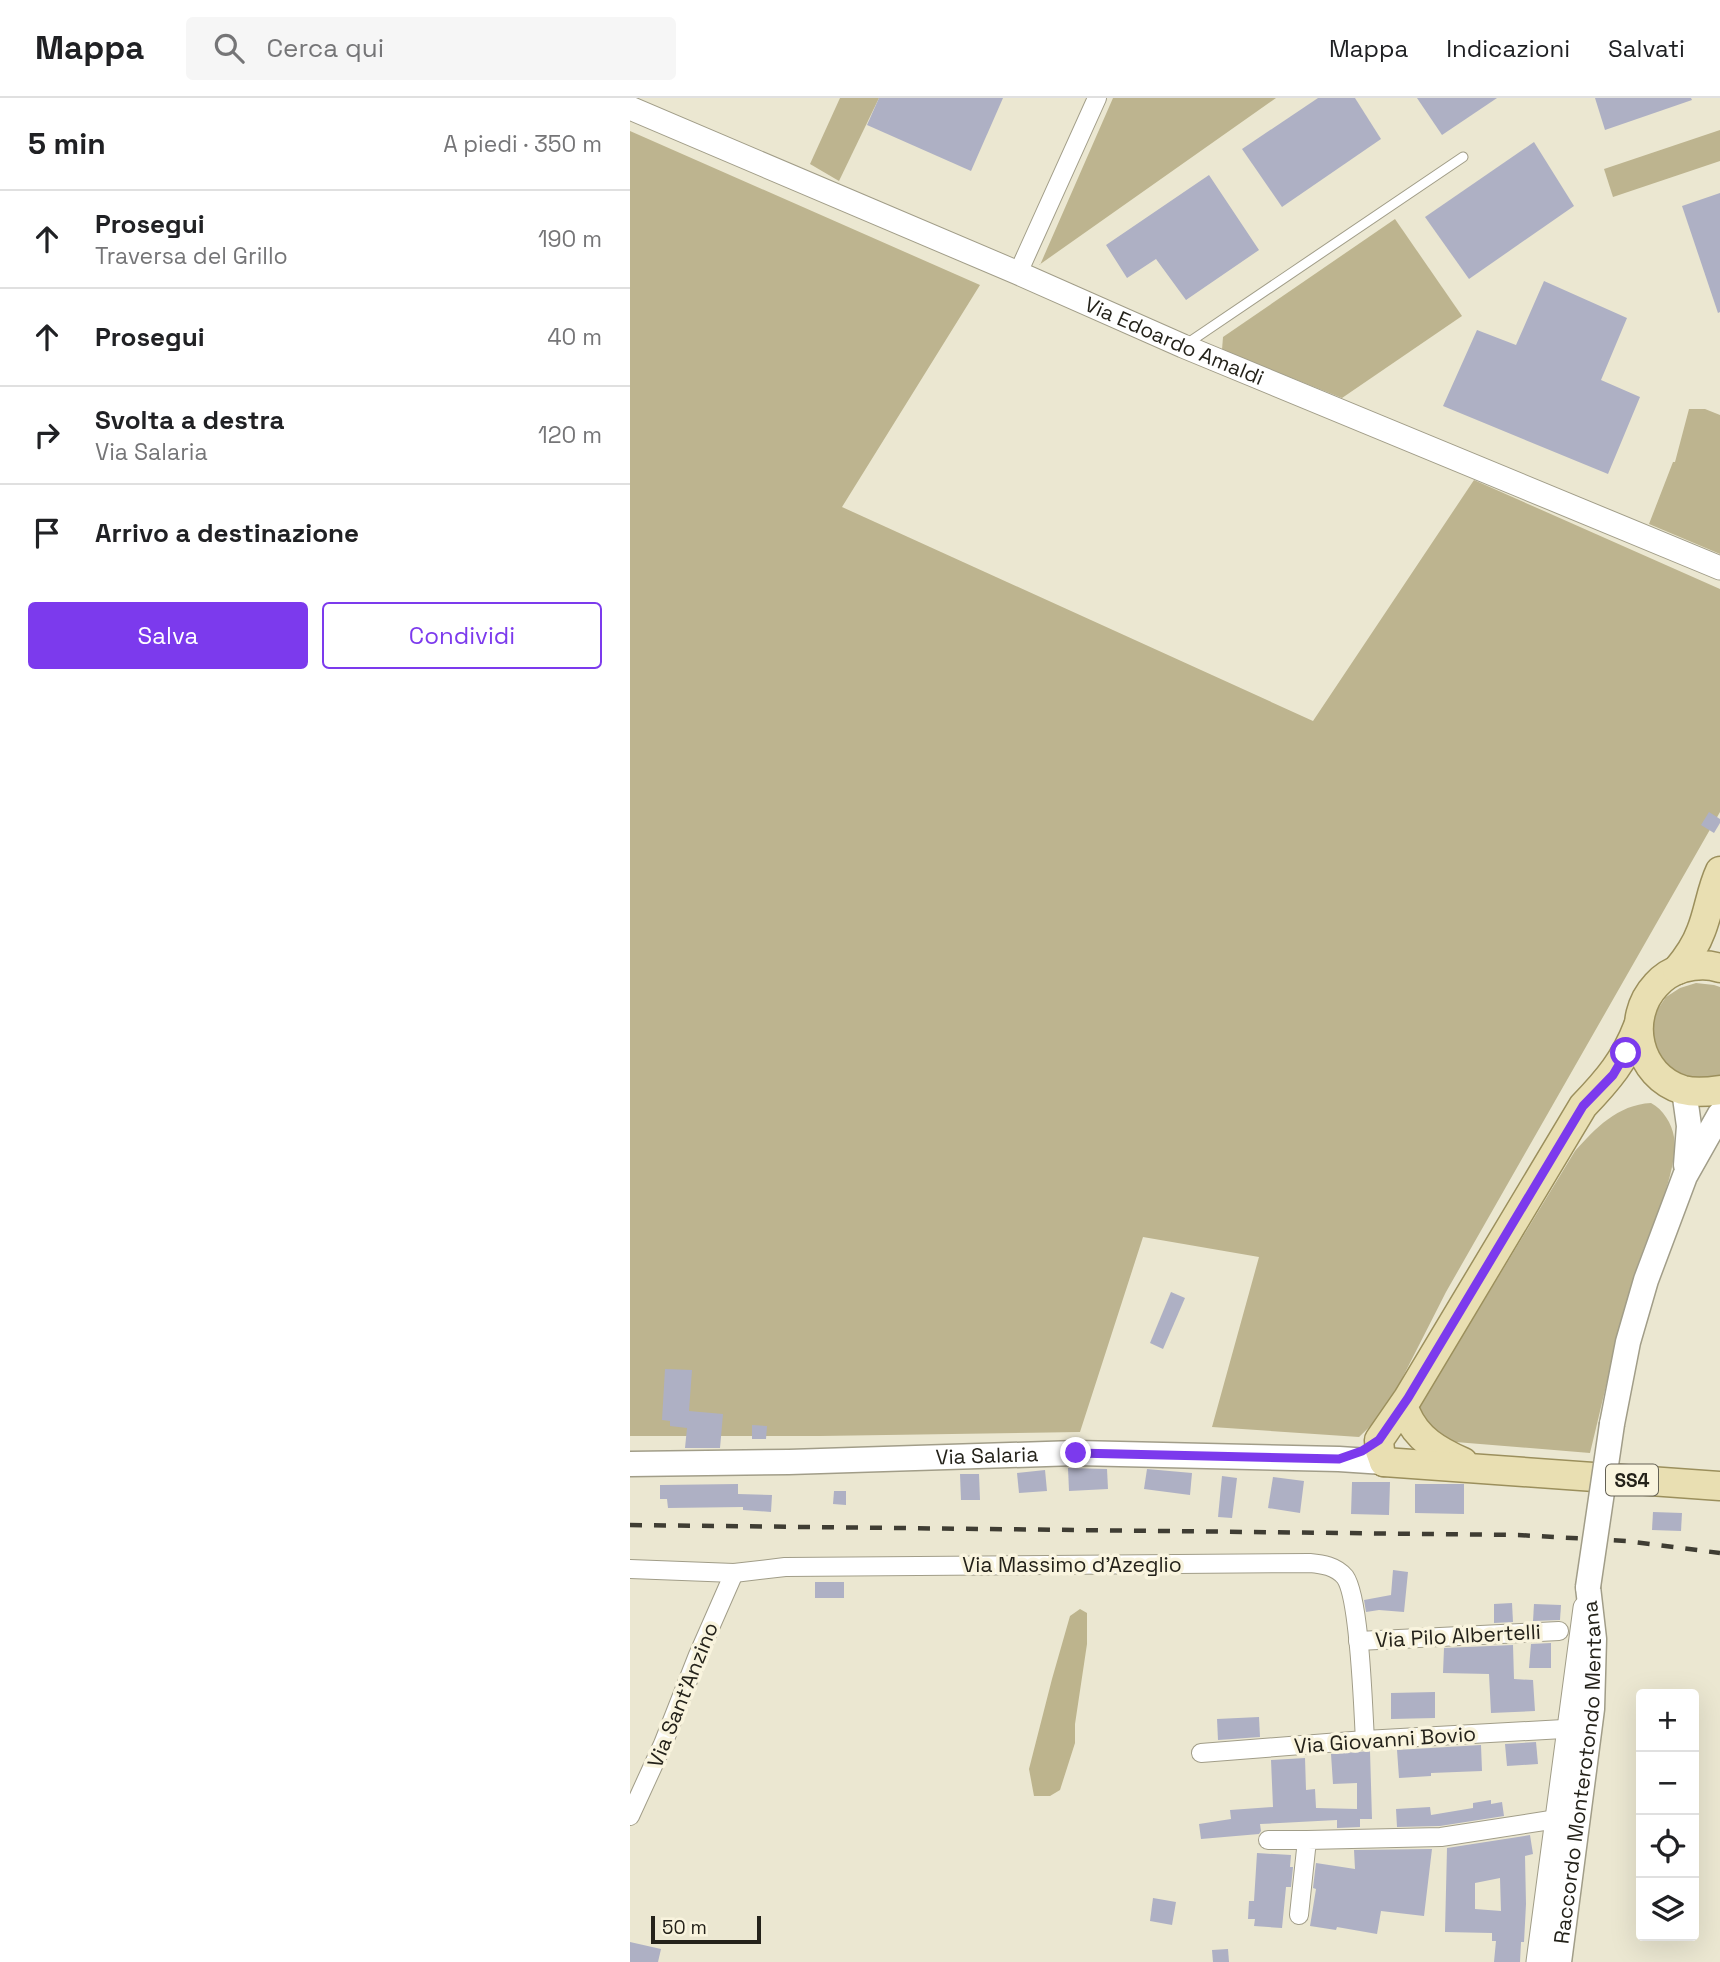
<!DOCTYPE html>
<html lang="it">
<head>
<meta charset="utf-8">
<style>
	:root { --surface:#fff; --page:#f6f6f6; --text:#202124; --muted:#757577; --line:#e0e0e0; --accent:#7c3aed }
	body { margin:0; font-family:"Space Grotesk",sans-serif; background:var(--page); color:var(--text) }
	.controls { position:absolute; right:21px; bottom:21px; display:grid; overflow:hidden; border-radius:7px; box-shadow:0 7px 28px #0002 }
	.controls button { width:63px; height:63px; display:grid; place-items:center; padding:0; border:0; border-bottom:2px solid var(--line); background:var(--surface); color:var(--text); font:35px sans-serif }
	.scale { position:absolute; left:21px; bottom:18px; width:110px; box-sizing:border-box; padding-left:7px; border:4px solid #24221a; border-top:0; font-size:19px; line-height:24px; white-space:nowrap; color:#24221a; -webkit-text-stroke:5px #f9f4de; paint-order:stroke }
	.stop { position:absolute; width:21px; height:21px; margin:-16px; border:5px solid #7c3aed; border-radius:50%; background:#fff }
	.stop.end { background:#7c3aed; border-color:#fff; box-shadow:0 2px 7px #0008 }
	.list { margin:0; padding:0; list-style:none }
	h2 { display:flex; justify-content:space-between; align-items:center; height:91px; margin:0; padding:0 28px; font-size:30px }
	h2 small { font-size:23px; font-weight:400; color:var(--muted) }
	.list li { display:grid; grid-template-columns:46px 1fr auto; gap:21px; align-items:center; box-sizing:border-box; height:98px; padding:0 28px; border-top:2px solid var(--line) }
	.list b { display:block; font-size:26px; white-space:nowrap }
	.list p { margin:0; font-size:23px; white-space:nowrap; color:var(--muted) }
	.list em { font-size:23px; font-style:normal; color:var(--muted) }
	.actions { display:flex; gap:14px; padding:21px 28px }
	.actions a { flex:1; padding:16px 0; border:2px solid var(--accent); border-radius:7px; text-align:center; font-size:24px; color:var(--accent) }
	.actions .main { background:var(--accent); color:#fff }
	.icon { flex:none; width:38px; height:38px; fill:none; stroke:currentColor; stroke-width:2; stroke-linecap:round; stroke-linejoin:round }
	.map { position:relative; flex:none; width:1090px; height:1864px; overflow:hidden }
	header { display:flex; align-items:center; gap:42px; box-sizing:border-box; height:98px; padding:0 35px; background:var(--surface); border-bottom:2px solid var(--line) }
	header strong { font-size:33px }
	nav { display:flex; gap:38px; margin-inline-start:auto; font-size:24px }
	.search { width:490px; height:63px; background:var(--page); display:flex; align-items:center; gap:18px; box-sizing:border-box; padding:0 24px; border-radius:7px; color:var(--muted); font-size:26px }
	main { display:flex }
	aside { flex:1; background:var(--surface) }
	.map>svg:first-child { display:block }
	.green { fill:#bdb48f }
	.forest { fill:#bdb48d }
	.building { fill:#aeb0c4; fill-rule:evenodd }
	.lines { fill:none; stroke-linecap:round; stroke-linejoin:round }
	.service-casing { stroke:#a19d88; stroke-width:11 }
	.minor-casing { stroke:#a19d88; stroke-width:20 }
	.tertiary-casing { stroke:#a19d88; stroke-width:25 }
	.secondary-casing { stroke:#a19d88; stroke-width:27 }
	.primary-casing { stroke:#9b8f5c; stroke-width:31 }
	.service { stroke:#fff; stroke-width:9 }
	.minor { stroke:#fff; stroke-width:18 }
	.tertiary { stroke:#fff; stroke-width:23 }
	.secondary { stroke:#fff; stroke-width:24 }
	.primary { stroke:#e9dfb2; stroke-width:28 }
	.rail { stroke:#3f3d33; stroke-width:4.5; stroke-dasharray:12 12; stroke-linecap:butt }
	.secondary-bridge-casing { stroke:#a19d88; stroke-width:27; stroke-linecap:butt }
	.secondary-bridge { stroke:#fff; stroke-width:24 }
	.route { stroke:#7c3aed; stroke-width:9 }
	.labels { text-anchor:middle; stroke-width:7; stroke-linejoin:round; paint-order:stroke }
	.shield { fill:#f9f4de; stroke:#646155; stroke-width:2 }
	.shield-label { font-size:19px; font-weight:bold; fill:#24221a }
	.street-label { font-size:21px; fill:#24221a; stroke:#f9f4de }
</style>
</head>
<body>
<header>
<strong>Mappa</strong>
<div class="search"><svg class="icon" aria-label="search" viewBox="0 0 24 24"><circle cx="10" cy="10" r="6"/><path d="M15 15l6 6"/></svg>Cerca qui</div>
<nav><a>Mappa</a><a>Indicazioni</a><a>Salvati</a></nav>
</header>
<main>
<aside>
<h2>5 min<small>A piedi · 350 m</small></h2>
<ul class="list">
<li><svg class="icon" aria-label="ahead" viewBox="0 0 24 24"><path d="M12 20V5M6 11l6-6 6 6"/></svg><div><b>Prosegui</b><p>Traversa del Grillo</p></div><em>190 m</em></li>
<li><svg class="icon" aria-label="ahead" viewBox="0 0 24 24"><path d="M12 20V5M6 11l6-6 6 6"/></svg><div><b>Prosegui</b></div><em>40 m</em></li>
<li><svg class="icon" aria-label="right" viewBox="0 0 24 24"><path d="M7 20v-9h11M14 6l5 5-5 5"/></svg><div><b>Svolta a destra</b><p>Via Salaria</p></div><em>120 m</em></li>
<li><svg class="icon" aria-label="arrive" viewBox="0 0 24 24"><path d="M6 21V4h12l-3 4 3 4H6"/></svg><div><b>Arrivo a destinazione</b></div></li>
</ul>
<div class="actions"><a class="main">Salva</a><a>Condividi</a></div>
</aside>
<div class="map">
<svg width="1090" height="1864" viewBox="0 0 1090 1864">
	<rect width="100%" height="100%" fill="#ebe7d1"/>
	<g class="green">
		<path d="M 210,0 L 249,0 L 209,83 L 180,66 Z"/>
		<path d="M 483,0 L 646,0 L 409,167 L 410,167 Z"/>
		<path d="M 1090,32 L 1090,63 L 983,99 L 974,71 Z"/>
		<path d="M 0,33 L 350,187 L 212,409 L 683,623 L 844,382 L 1090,491 L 1090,714 L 816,1194 L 755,1314 L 729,1339 L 582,1329 L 629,1159 L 513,1139 L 450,1334 L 190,1338 L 0,1338 Z"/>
		<path d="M 765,121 L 832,218 L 712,300 L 592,252 L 593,239 Z"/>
		<path d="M 1059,311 L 1075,311 L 1090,317 L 1090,456 L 1019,426 L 1043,364 L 1045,364 Z"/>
		<path d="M 1066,885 L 1084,887 L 1090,889 L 1090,982 L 1072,986 L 1041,976 L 1022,947 L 1021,930 L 1026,914 L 1036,899 L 1050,890 Z"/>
		<path d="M 1021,1005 C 1033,1011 1042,1026 1044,1039 C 1049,1076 1017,1136 1006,1173 C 988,1233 975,1294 960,1355 L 801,1342 L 787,1309 L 795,1291 L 844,1219 L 945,1053 C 966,1030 987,1007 1021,1005 Z"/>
	</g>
	<path class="forest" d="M 450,1511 L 457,1515 L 457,1546 L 445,1626 L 445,1645 L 430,1692 L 420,1698 L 404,1698 L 399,1671 L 422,1581 L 440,1518 Z"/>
	<g class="building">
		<path d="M 249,0 L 373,0 L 341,73 L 237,27 Z"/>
		<path d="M 688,0 L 725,0 L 751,41 L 652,109 L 612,51 Z"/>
		<path d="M 787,0 L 867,0 L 812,37 Z"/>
		<path d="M 965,0 L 1061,0 L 1062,2 L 975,32 Z"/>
		<path d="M 904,44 L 944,108 L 839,181 L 795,119 Z"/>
		<path d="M 579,77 L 629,152 L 556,202 L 526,161 L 497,180 L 476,147 Z"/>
		<path d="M 1090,95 L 1090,214 L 1088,215 L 1052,108 Z"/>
		<path d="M 914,183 L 997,220 L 971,282 L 1010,299 L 978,376 L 813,308 L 847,232 L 886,247 Z"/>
		<path d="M 1079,714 L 1090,721 L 1090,725 L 1084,735 L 1071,727 Z"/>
		<path d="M 541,1194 L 555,1200 L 533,1251 L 520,1245 Z"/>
		<path d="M 35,1271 L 62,1272 L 59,1313 L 93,1316 L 90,1350 L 55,1350 L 57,1330 L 40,1328 L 40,1323 L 32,1322 Z"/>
		<path d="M 122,1327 L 137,1328 L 136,1341 L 122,1341 Z"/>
		<path d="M 438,1370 L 477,1371 L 478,1391 L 439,1393 Z"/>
		<path d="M 517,1371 L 562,1375 L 560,1397 L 514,1391 Z"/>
		<path d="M 415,1372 L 417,1393 L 389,1395 L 387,1375 Z"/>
		<path d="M 330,1376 L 349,1376 L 350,1402 L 331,1402 Z"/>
		<path d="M 592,1378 L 607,1380 L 602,1420 L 588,1419 Z"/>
		<path d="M 643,1379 L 674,1383 L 670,1415 L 638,1410 Z"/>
		<path d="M 722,1384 L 760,1384 L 759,1417 L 721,1416 Z"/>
		<path d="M 108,1386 L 108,1396 L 142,1397 L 141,1414 L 113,1412 L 113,1409 L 38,1410 L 37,1401 L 30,1401 L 30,1387 Z"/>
		<path d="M 785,1386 L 834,1386 L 834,1416 L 785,1415 Z"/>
		<path d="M 204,1393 L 216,1393 L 216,1407 L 203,1406 Z"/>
		<path d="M 1023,1414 L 1052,1415 L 1051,1433 L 1022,1432 Z"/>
		<path d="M 763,1472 L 778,1474 L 774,1514 L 749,1512 L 736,1514 L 734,1502 L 761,1497 Z"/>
		<rect x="185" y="1484" width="29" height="16"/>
		<path d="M 882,1505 L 883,1524 L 864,1525 L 864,1506 Z"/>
		<path d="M 904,1506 L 931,1507 L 930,1522 L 903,1523 Z"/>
		<path d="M 921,1545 L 921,1570 L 899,1570 L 901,1546 Z"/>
		<path d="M 883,1547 L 884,1581 L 903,1582 L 905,1613 L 861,1615 L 859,1576 L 813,1575 L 814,1550 Z"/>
		<path d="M 805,1594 L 805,1620 L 761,1621 L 761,1595 Z"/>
		<path d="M 629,1619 L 630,1639 L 588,1642 L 587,1621 Z"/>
		<path d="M 906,1644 L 908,1666 L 877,1668 L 875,1646 Z"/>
		<path d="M 851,1647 L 852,1673 L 801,1675 L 801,1678 L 769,1680 L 767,1652 Z"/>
		<path d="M 740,1653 L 742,1721 L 730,1721 L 730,1729 L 707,1730 L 707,1722 L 630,1726 L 631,1733 L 629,1736 L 571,1741 L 569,1726 L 601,1721 L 600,1712 L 643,1709 L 641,1662 L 675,1660 L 676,1692 L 685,1691 L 686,1710 L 727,1711 L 727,1685 L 703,1686 L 701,1656 Z"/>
		<path d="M 861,1702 L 861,1706 L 872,1704 L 874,1718 L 810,1728 L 767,1729 L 766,1711 L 800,1709 L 801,1717 L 843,1710 L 843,1705 Z"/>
		<path d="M 900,1737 L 903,1756 L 895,1758 L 896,1806 L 894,1844 L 891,1844 L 890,1864 L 864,1864 L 866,1843 L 862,1843 L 862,1835 L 815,1834 L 817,1750 ZM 870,1780 L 871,1813 L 845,1811 L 845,1785 Z"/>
		<path d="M 802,1751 L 794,1818 L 751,1813 L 747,1836 L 707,1829 L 706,1832 L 680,1828 L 686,1791 L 683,1790 L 686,1765 L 725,1771 L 724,1752 Z"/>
		<path d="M 627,1755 L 661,1757 L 660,1769 L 663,1769 L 661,1789 L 656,1789 L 652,1830 L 624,1828 L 625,1821 L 618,1821 L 619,1803 L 624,1803 Z"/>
		<path d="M 523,1800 L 546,1804 L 542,1827 L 520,1823 Z"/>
		<path d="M 0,1844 L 31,1851 L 28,1864 L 0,1864 Z"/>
		<path d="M 598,1851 L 599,1864 L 583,1864 L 582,1852 Z"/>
	</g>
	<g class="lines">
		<defs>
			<path id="service" d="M 555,247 L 833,59"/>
			<g id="minor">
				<path d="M 388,175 L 467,0"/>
				<path d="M 0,1471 L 104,1475 L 155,1469 L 680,1465 C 692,1466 706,1468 715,1479 C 730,1500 733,1611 735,1642"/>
				<path d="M 728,1543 L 929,1533"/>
				<path d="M 571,1655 L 735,1642 L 951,1630"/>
				<path d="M 0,1718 L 33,1646 L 68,1557 L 104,1475"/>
				<path d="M 638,1742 L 677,1742"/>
				<path d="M 669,1817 L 677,1742 L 811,1739 L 927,1721"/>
			</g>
			<g id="tertiary">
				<path id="s1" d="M 0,10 L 388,175 L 553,248 L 1090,470"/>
				<path d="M 908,1864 L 955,1510"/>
			</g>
			<g id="secondary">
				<path d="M 1054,992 L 1059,1028 L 1056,1067"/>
				<path d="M 982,1326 L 998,1244 L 1016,1182 L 1055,1078 L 1090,1016"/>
				<path id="s2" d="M 0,1366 L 159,1364 L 446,1355 L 709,1361 L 754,1364"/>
				<path id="s3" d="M 929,1864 L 962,1611 L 964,1541 L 958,1489"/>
			</g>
			<g id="primary">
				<path d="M 1090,870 C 1078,866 1065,867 1053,870 C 1043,873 1033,879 1026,887 C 995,920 1007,978 1053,992 C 1065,995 1077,994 1090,992"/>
				<path d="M 1047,872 C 1057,860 1066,847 1071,833 C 1079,813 1081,792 1090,773"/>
				<path d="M 776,1315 C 787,1341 808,1353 833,1364"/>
				<path d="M 754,1364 L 750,1353 L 749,1342 L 778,1300 L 953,1008 C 978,982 995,962 1008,928"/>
				<path d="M 754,1364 L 1090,1388"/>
			</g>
		</defs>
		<use href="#service" class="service-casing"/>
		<use href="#minor" class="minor-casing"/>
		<use href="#tertiary" class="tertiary-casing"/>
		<use href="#secondary" class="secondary-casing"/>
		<use href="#primary" class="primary-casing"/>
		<use href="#service" class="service"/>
		<use href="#minor" class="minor"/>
		<use href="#tertiary" class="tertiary"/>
		<use href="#secondary" class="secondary"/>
		<use href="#primary" class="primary"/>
		<path class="rail" d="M 0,1427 L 888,1437 L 996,1443 L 1090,1455"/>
		<defs>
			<path id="secondary-bridge" d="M 958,1489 L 982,1326"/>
		</defs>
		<use href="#secondary-bridge" class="secondary-bridge-casing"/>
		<use href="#secondary-bridge" class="secondary-bridge"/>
	</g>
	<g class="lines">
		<path class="route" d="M 446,1355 L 709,1361 L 732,1353 L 749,1342 L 778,1300 L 953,1008 L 983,977 L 996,955"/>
	</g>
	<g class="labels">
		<rect class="shield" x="976" y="1366.5" width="52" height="31" rx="5"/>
		<g class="shield-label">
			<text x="1002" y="1389">SS4</text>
		</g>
		<g class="street-label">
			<text dy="7" stroke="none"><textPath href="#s1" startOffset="592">Via Edoardo Amaldi</textPath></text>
			<text dy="7" stroke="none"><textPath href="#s2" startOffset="357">Via Salaria</textPath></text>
			<text x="442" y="1474">Via Massimo d'Azeglio</text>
			<text transform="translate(828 1538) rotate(-3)" y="7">Via Pilo Albertelli</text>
			<text transform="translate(53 1597) rotate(-68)" y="7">Via Sant'Anzino</text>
			<text transform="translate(755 1642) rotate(-4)" y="7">Via Giovanni Bovio</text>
			<text dy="7" stroke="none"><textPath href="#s3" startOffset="191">Raccordo Monterotondo Mentana</textPath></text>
		</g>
	</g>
</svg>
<div class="controls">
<button>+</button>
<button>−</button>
<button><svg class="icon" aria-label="locate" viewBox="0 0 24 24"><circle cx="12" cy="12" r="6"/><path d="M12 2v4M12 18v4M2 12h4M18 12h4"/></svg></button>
<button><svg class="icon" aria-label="layers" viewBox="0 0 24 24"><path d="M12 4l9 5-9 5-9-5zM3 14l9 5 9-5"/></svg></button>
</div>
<div class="scale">50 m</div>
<div class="stop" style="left:996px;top:955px"></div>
<div class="stop end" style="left:446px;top:1355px"></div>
</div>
</main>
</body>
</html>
